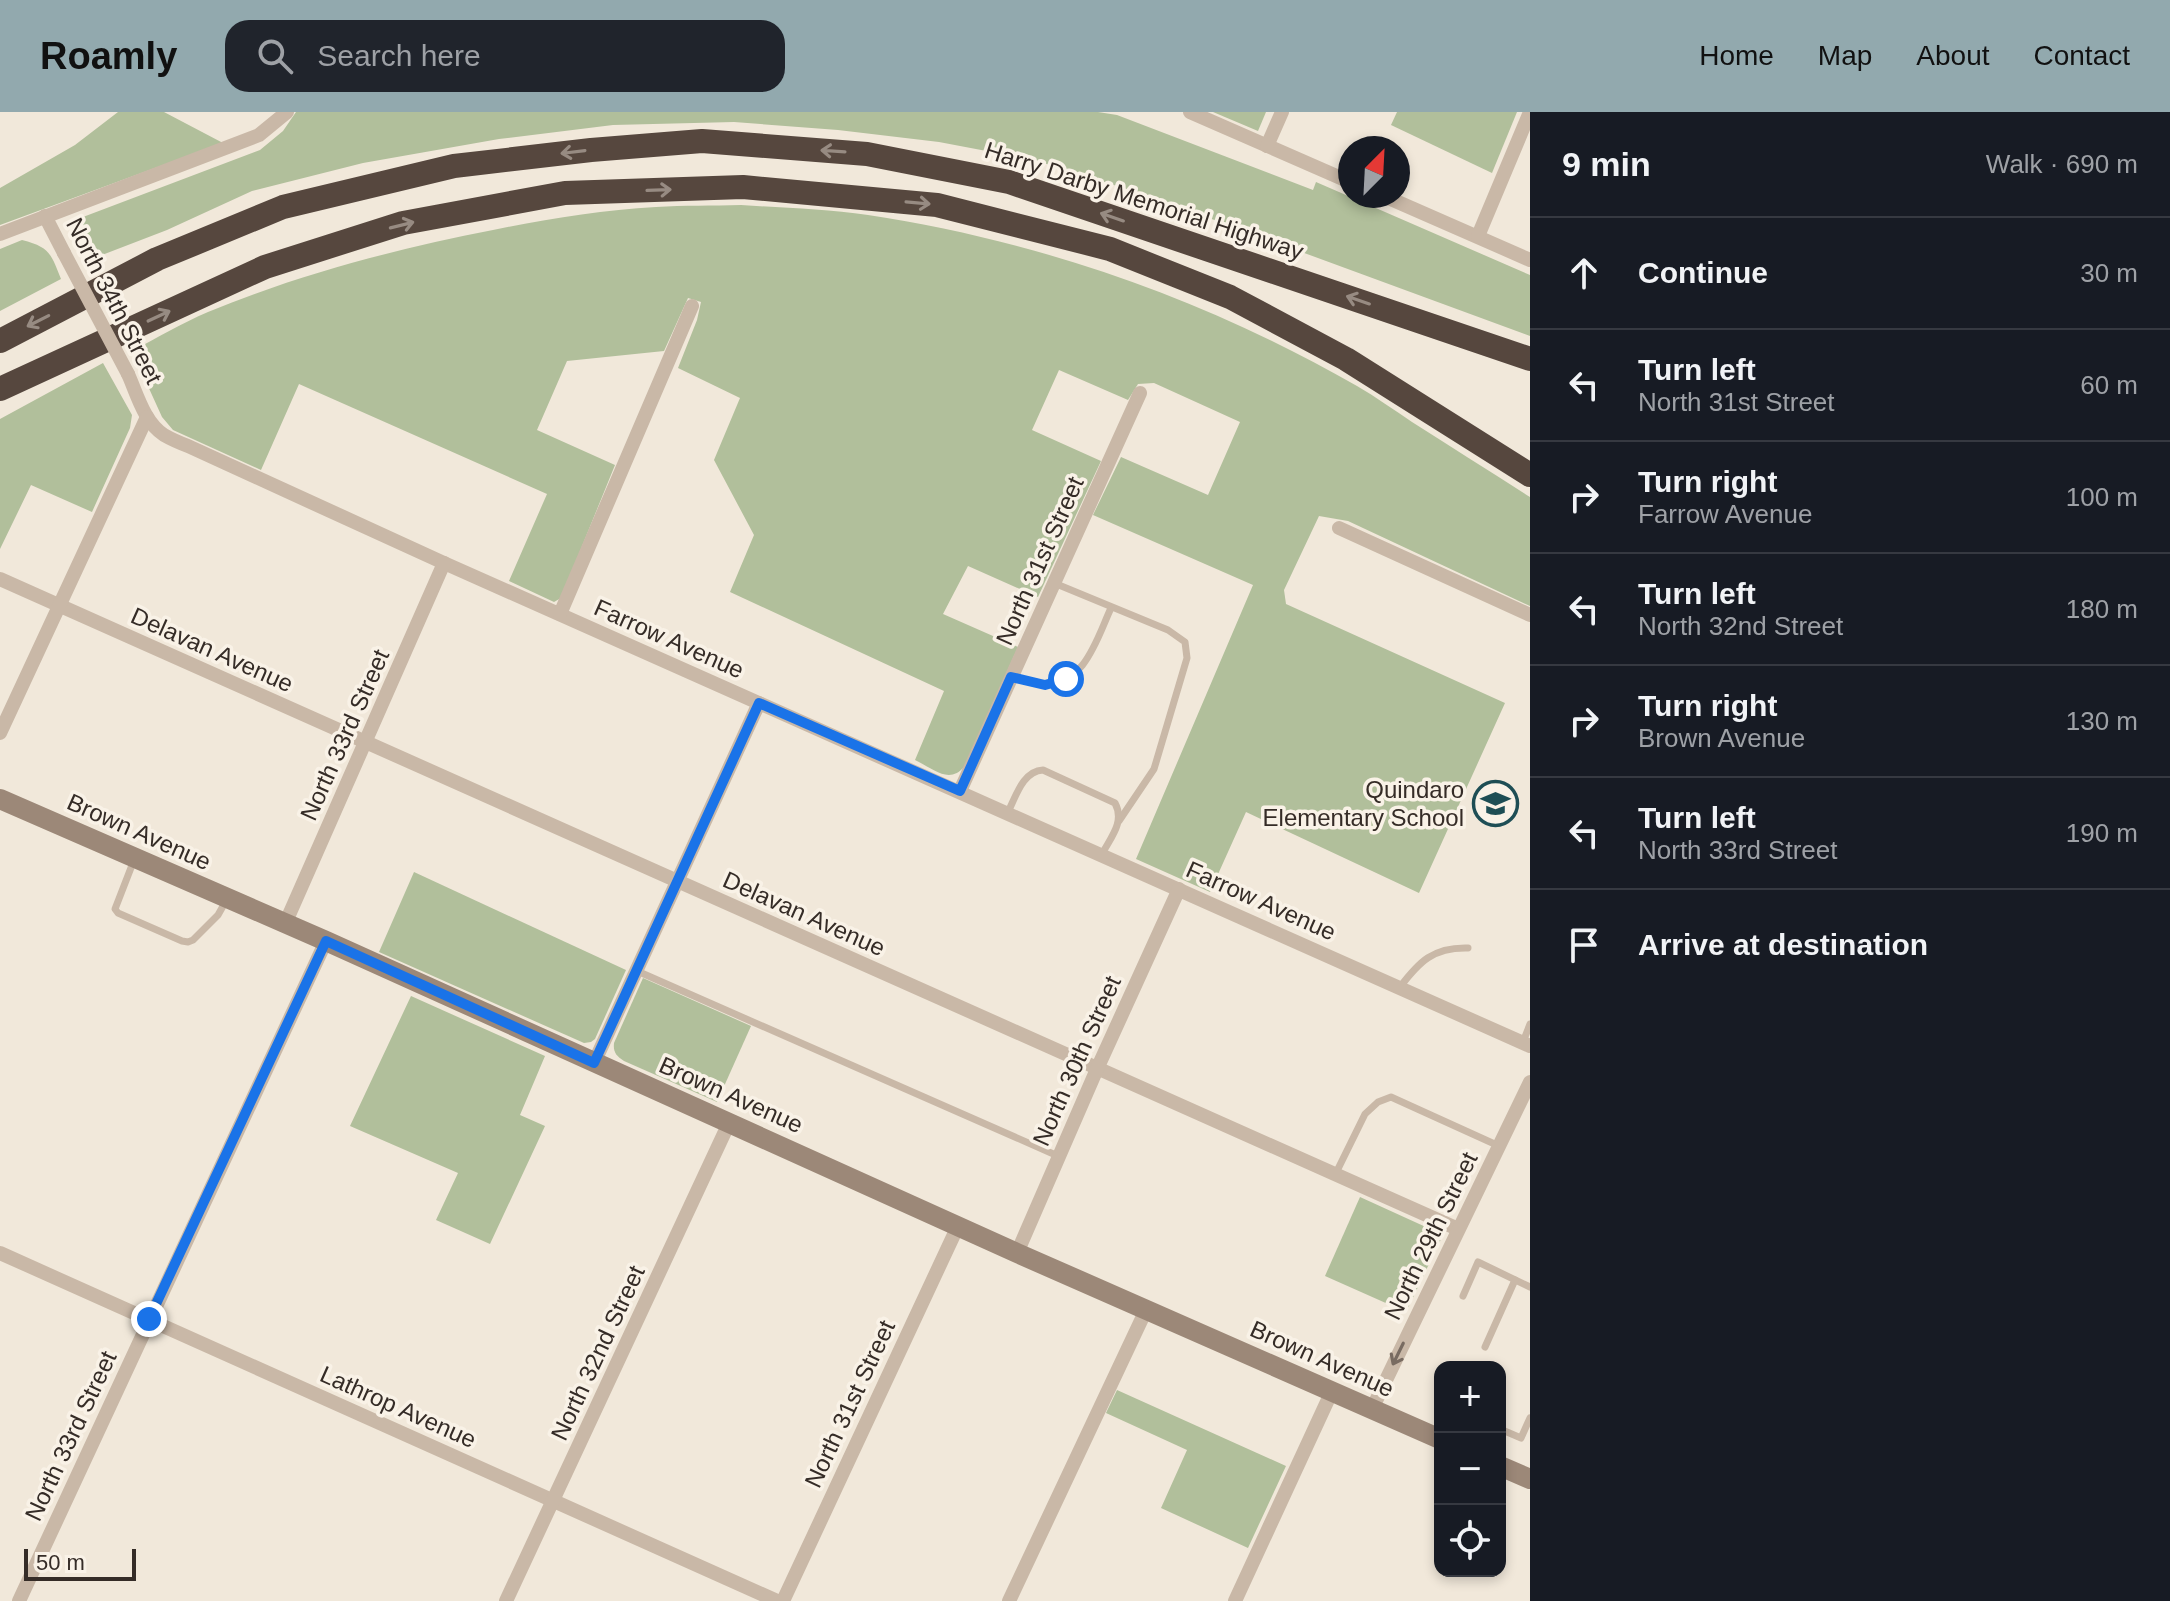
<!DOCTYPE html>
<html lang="en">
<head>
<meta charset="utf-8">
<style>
	:root { --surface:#171b24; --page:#20242c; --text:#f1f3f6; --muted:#9ea1a6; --line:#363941; --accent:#92a9ae }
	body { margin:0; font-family:Arial,sans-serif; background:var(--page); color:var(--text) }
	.controls { position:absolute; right:24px; bottom:24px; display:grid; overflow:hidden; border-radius:16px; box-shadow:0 4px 12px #0003 }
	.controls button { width:72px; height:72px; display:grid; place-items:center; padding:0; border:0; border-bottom:2px solid var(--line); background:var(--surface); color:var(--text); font:40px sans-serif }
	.compass { position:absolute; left:1338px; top:24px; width:72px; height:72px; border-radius:50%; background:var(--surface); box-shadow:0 4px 12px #0003; rotate:24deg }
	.scale { position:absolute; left:24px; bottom:20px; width:112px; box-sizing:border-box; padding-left:8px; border:4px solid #352c27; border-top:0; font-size:22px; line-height:28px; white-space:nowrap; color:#352c27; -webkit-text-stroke:6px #f9f2e7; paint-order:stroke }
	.stop { position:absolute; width:24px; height:24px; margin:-18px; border:6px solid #1a73e8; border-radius:50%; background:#fff }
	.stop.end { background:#1a73e8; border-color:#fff; box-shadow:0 2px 8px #0008 }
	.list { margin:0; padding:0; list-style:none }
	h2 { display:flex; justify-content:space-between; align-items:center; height:104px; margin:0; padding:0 32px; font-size:34px }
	h2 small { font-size:26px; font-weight:400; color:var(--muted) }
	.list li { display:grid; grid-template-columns:52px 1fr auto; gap:24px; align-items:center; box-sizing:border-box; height:112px; padding:0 32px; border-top:2px solid var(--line) }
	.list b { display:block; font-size:30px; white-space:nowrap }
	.list p { margin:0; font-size:26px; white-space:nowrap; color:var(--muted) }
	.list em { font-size:26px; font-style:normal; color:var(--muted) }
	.icon { flex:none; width:44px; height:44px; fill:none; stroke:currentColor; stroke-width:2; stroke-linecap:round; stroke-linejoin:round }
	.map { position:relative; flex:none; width:1530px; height:1489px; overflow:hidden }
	header { display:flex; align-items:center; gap:48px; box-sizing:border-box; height:112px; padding:0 40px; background:var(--accent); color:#111 }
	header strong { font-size:38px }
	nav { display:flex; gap:44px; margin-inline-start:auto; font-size:28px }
	.search { width:560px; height:72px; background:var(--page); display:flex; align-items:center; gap:20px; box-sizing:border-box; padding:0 28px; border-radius:24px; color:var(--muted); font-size:30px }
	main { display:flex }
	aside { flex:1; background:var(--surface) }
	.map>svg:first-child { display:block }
	.green { fill:#b1bf9b }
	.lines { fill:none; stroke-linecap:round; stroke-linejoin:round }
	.service { stroke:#c9b8a7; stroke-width:7 }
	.minor { stroke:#c9b8a7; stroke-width:14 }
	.secondary { stroke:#9c8878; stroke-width:20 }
	.motorway { stroke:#56473e; stroke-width:24 }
	.minor-bridge { stroke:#c9b8a7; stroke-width:14 }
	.oneway { stroke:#978b82 }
	.oneway2 { stroke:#786b61 }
	.route { stroke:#1a73e8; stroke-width:10 }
	.labels { text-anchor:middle; stroke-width:7; stroke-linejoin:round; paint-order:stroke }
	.street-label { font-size:24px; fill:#352c27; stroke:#f9f2e7 }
	.poi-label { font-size:24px; fill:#352c27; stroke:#f9f2e7; text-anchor:end }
</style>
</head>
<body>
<header>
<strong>Roamly</strong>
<div class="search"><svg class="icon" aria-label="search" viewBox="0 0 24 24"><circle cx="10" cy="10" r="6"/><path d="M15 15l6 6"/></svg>Search here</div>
<nav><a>Home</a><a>Map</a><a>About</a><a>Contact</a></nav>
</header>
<main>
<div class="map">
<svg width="1530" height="1489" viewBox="0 0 1530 1489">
	<rect width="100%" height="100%" fill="#f1e8da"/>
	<g class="green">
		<path d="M 118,0 L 164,0 L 223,31 L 0,113 L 0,76 L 75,33 Z"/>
		<path d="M 296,0 L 1098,0 L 1117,3 L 1313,78 L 1316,70 L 1530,163 L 1530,224 L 1152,85 L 1034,48 L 939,30 L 838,18 L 734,10 L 613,13 L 499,27 L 363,51 L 252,79 L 167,118 L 89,148 L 73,123 L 75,113 L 83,105 L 260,38 L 283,19 Z"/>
		<path d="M 1213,0 L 1266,0 L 1258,19 Z"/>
		<path d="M 1397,0 L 1517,0 L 1492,61 L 1391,13 Z"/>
		<path d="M 741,93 C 783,96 826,97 868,103 C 1040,129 1205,187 1357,274 C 1376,285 1394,298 1412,310 C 1451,335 1491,360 1530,385 L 1530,494 L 1348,409 L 1319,404 L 1284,478 L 1286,492 L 1505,591 L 1419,781 L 1246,700 L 1210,780 L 1136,747 L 1253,473 L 1093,403 L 1121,345 L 1208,383 L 1240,310 L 1154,271 L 1138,272 L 1128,288 L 1059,258 L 1032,318 L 1101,349 L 1038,485 L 968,454 L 943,502 L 1018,535 L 965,654 C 949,673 934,657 915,648 L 944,579 L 730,480 L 754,423 L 714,348 L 740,286 L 678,256 L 697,208 L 701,190 L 688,186 L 664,239 L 567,249 L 537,318 L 615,353 L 561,486 L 554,490 L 509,469 L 547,382 L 299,272 L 261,358 L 173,318 L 162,305 L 132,239 C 157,226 182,211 208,200 C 300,162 396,137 493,118 C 547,107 601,98 656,95 C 684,93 713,94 741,93 Z"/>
		<path d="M 22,128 C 50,135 51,142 61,167 L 0,199 L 0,137 Z"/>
		<path d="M 103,251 L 132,303 L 130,316 L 92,400 L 31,373 L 0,437 L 0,307 Z"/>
		<path d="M 414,760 L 626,858 L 595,927 L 591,930 L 584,931 L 379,840 Z"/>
		<path d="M 643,866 L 751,914 L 717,990 L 624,949 C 616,944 613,940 614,931 Z"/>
		<path d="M 411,884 L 545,944 L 520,1003 L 545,1014 L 490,1132 L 436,1108 L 458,1061 L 350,1014 Z"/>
		<path d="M 1360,1085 L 1439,1121 L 1441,1127 L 1406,1200 L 1325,1164 Z"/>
		<path d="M 1117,1278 L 1286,1354 L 1248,1436 L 1161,1396 L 1187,1338 L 1106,1301 Z"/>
	</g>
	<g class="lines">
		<g class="service">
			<path d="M 1054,471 L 1168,518 L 1185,530 L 1187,546 L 1154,657 L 1119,709"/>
			<path d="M 1011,565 C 1021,567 1033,572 1043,572 C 1085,574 1097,526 1111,496"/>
			<path d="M 1008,700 C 1016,684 1023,659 1043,658 L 1115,691 C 1125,710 1111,725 1102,742"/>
			<path d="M 134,748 L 115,797 L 118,801 L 182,829 L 188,830 L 193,828 L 218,803 L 227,787"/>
			<path d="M 637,859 L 1058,1044"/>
			<path d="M 1400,875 C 1419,850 1433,835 1468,836"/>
			<path d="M 1523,930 L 1530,912"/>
			<path d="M 1335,1063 L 1365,1002 L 1378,990 L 1391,985 L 1499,1034"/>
			<path d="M 1463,1184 L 1478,1150 L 1530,1175"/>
			<path d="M 1485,1235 L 1515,1168"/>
			<path d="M 1500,1317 L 1521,1326 L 1530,1306"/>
		</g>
		<g class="minor">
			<path d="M 1190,0 L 1350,70"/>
			<path d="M 1267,34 L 1282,0"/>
			<path d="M 1384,84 L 1530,148"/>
			<path d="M 45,104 L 64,141"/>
			<path d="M 0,122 L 259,23 L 287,0"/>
			<path d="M 1478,124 L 1530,0"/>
			<path d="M 128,262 C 137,282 144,310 164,323 C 171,327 180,331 188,334 L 444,451 L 1530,934"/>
			<path d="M 1339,416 L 1530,503"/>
			<path d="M 0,467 L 1458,1117"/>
			<path d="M 560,502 L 692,194"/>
			<path d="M 0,621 L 147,305"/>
			<path d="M 960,679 L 1140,281"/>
			<path d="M 285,812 L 444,451"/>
			<path d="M 594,951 L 759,591"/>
			<path d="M 0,1141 L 777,1489"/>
			<path d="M 1017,1141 L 1097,957 L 1179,777"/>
			<path d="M 1372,1297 L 1530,970"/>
			<path d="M 19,1489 L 326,829"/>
			<path d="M 506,1489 L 729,1011"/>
			<path d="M 783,1489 L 958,1114"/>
			<path d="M 1009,1489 L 1146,1198"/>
			<path d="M 1235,1489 L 1332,1279"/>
		</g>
		<g class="secondary">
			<path d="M 0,687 L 326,829 L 1017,1141 L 1440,1327"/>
			<path d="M 1500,1354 L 1530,1367"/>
		</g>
		<g class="motorway">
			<path d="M 0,229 L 157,147 L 283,95 L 454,54 L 591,38 L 702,29 L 867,42 L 1009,70 L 1530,247"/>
			<path d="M 0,277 L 265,155 L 403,111 L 565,81 L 743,75 L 937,93 L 1110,137 L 1230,185 L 1346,247 L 1530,363"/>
		</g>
		<path class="minor-bridge" d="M 64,141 L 128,262"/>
	</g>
	<defs><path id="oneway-shaft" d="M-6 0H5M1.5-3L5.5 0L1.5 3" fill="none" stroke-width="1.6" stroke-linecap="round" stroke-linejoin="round" transform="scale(2)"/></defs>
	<g class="oneway">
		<use href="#oneway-shaft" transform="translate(833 39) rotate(-176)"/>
		<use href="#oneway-shaft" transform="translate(573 40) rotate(173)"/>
		<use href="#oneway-shaft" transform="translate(659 78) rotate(-2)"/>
		<use href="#oneway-shaft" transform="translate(918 91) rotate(5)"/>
		<use href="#oneway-shaft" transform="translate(1112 105) rotate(-161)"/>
		<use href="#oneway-shaft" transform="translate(402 113) rotate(-14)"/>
		<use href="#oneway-shaft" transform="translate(1358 188) rotate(-161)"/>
		<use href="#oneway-shaft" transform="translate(159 204) rotate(-25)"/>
		<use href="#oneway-shaft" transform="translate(38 209) rotate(153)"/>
	</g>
	<use class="oneway2" href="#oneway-shaft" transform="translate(1398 1242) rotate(116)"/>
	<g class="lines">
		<path class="route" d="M 149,1207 L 326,829 L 594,951 L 759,591 L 960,679 L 1011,565 L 1045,573 L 1066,567"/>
	</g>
	<defs>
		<symbol id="school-ring" viewBox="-11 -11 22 22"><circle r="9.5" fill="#f9f2e7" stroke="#1e4e55" stroke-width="1.5"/><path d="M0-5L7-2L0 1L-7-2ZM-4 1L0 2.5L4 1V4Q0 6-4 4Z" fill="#1e4e55"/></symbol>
	</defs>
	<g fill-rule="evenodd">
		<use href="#school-ring" x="1470" y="666" width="51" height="51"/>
	</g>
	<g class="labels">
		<g class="street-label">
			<text transform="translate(1144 89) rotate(18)" y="8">Harry Darby Memorial Highway</text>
			<text transform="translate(114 189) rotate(63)" y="8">North 34th Street</text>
			<text transform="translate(1040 449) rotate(-66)" y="8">North 31st Street</text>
			<text transform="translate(669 527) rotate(24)" y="8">Farrow Avenue</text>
			<text transform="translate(212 538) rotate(24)" y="8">Delavan Avenue</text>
			<text transform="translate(345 623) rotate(-66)" y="8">North 33rd Street</text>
			<text transform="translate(139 720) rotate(24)" y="8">Brown Avenue</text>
			<text transform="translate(1261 789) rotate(24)" y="8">Farrow Avenue</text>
			<text transform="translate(804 802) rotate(24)" y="8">Delavan Avenue</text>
			<text transform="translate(1077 949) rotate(-66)" y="8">North 30th Street</text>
			<text transform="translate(731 983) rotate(24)" y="8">Brown Avenue</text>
			<text transform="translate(1431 1124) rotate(-64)" y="8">North 29th Street</text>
			<text transform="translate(598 1241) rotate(-65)" y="8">North 32nd Street</text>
			<text transform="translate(1322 1247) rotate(24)" y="8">Brown Avenue</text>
			<text transform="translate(850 1292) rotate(-65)" y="8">North 31st Street</text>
			<text transform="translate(398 1295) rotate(24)" y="8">Lathrop Avenue</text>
			<text transform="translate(71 1324) rotate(-65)" y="8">North 33rd Street</text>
		</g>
		<g class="poi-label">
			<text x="1464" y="686">Quindaro<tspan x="1464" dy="28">Elementary School</tspan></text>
		</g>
	</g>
</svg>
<div class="controls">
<button>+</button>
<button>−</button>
<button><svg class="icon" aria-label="locate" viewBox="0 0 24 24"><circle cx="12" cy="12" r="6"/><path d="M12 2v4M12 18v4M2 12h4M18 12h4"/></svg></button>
</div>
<svg class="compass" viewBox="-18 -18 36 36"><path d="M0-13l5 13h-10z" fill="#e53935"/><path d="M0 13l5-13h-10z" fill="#9ea1a6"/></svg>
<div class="scale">50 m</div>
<div class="stop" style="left:1066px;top:567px"></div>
<div class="stop end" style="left:149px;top:1207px"></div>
</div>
<aside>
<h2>9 min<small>Walk · 690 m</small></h2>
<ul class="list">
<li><svg class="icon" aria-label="ahead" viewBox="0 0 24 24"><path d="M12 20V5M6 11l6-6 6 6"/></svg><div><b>Continue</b></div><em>30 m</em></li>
<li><svg class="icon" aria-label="left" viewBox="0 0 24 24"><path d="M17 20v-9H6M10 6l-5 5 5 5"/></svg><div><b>Turn left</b><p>North 31st Street</p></div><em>60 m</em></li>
<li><svg class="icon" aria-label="right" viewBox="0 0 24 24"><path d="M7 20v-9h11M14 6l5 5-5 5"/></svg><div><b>Turn right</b><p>Farrow Avenue</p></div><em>100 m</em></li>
<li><svg class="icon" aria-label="left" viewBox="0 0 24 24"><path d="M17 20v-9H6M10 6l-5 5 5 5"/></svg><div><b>Turn left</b><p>North 32nd Street</p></div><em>180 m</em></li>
<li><svg class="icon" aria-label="right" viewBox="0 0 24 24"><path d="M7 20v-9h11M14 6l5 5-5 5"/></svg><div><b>Turn right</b><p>Brown Avenue</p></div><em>130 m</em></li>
<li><svg class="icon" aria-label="left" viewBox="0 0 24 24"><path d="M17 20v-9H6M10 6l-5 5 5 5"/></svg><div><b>Turn left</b><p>North 33rd Street</p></div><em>190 m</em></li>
<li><svg class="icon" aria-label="arrive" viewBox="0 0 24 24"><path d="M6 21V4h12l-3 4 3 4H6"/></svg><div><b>Arrive at destination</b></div></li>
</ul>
</aside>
</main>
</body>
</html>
